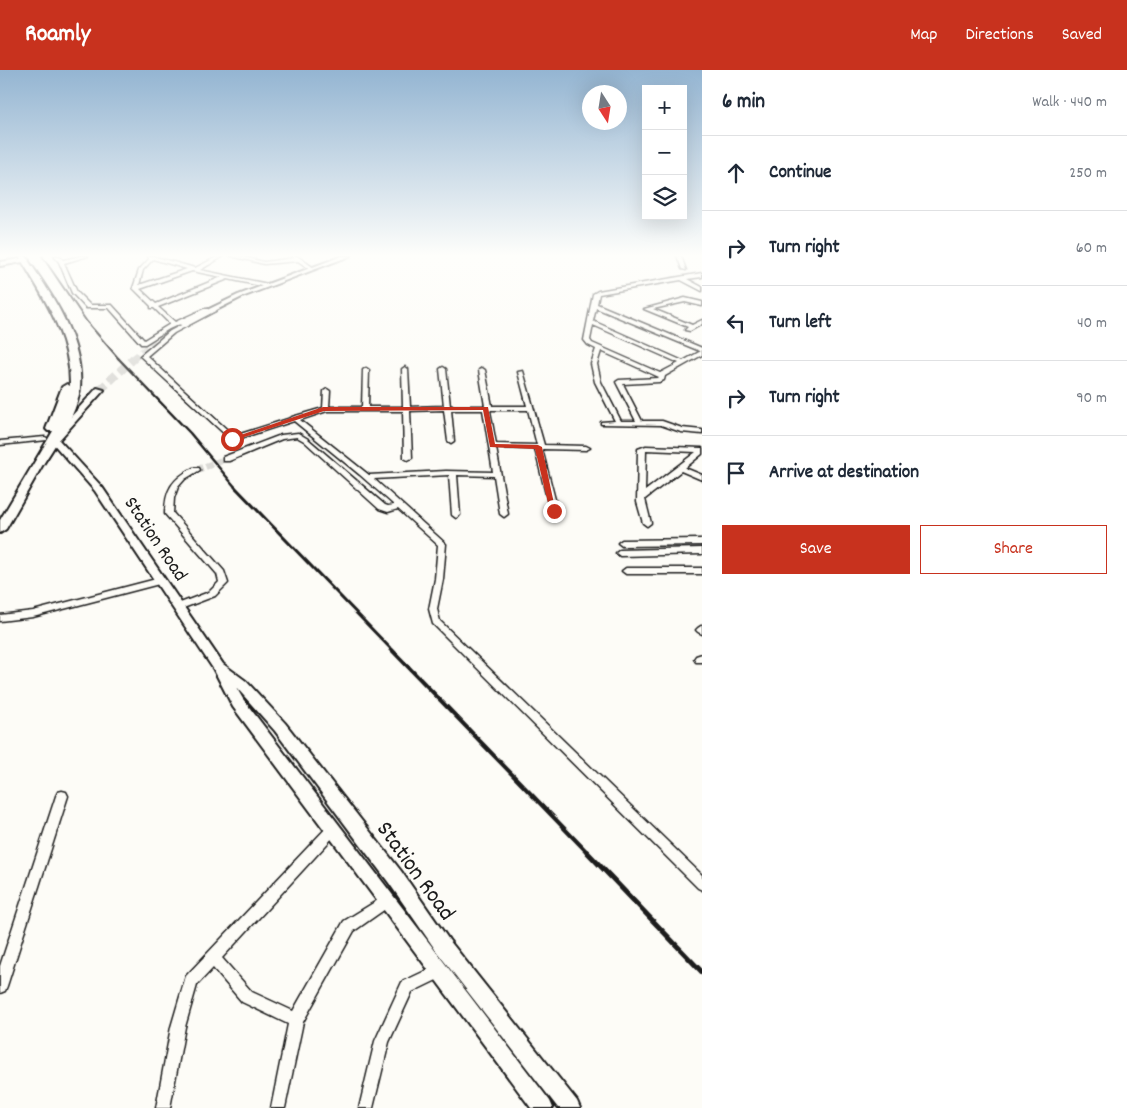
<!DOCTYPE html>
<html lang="en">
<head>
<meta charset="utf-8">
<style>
	:root { --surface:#fff; --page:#f6f6f7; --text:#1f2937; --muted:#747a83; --line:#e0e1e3; --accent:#c8321e }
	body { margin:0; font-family:Dekko,sans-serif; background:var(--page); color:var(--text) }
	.controls { position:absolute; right:15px; top:15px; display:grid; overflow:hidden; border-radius:0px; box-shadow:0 5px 20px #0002 }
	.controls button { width:45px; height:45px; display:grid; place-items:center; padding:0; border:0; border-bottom:1px solid var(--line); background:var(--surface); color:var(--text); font:25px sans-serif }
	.compass { position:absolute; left:582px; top:15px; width:45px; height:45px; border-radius:50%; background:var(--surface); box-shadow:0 5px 20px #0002; rotate:168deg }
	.stop { position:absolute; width:15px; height:15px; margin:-11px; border:4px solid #c8321e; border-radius:50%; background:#fff }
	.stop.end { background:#c8321e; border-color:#fff; box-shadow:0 1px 5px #0008 }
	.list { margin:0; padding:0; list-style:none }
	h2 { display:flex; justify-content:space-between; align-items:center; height:65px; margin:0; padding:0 20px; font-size:21px }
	h2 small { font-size:16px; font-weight:400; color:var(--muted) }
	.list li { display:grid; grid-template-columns:32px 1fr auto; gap:15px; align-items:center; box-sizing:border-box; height:75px; padding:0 20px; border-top:1px solid var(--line) }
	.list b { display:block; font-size:19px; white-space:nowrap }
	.list em { font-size:16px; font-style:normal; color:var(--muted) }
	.actions { display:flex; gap:10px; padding:15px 20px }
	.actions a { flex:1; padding:11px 0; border:1px solid var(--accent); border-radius:0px; text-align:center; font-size:18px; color:var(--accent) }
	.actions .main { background:var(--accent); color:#fff }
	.icon { flex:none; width:28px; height:28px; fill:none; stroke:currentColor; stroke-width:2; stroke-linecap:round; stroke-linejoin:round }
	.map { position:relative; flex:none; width:702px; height:1038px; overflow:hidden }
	header { display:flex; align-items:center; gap:30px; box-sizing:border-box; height:70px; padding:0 25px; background:var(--accent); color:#fff }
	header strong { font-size:24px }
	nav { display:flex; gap:28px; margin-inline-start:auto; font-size:18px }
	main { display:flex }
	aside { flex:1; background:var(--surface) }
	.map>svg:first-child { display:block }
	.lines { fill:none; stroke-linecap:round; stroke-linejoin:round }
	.street-tunnel { stroke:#dbdad6; stroke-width:7; stroke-dasharray:7 3; stroke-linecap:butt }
	.secondary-tunnel-far1 { stroke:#dbdad6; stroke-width:7; stroke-dasharray:7 4; stroke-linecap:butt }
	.secondary-tunnel { stroke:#dbdad6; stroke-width:9; stroke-dasharray:9 4.5; stroke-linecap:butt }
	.street-casing { stroke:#1c1c1c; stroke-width:3 }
	.secondary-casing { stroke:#1c1c1c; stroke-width:4 }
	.primary-casing { stroke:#1c1c1c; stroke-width:4 }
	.street { fill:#fdfcf7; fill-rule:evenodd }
	.secondary { fill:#fdfcf7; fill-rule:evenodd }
	.primary { fill:#fdfcf7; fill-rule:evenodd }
	.rail-far4 { stroke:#1c1c1c; stroke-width:2 }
	.rail-far3 { stroke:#1c1c1c; stroke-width:2.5 }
	.rail-far2 { stroke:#1c1c1c; stroke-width:3 }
	.rail-far1 { stroke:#1c1c1c; stroke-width:4 }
	.rail { stroke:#1c1c1c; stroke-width:5 }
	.route { fill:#c8321e }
	.labels { text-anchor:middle; stroke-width:4.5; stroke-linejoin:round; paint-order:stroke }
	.street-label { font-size:20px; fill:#1c1c1c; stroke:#fdfcf7 }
	.near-street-label { font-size:24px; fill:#1c1c1c; stroke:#fdfcf7 }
</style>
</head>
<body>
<header>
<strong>Roamly</strong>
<nav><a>Map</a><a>Directions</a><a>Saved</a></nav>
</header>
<main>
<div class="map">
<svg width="702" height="1038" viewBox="0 0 702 1038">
	<rect width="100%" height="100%" fill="#fdfcf7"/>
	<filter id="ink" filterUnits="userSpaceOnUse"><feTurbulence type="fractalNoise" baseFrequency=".02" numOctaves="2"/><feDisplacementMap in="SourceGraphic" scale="10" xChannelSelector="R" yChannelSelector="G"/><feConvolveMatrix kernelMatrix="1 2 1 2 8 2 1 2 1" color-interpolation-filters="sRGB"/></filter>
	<g filter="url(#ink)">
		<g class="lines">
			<path class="street-tunnel" d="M 196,400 L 226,389"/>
			<path class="secondary-tunnel-far1" d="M 133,289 L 159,268 L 182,254"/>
			<path class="secondary-tunnel" d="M 100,320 L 134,288"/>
			<defs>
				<g id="street">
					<path d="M 54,186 L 59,186 L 63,190 L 81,186 L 88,186 L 64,193 L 77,222 L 90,235 L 112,235 L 144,270 L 170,254 L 154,238 L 151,238 L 151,236 L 133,218 L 139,200 L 149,189 L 148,186 L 152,186 L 195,198 L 219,186 L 224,186 L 200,200 L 268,214 L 269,215 L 266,217 L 228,209 L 158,237 L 175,252 L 204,239 L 208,239 L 208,241 L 214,238 L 217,240 L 174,263 L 147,286 L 234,366 L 291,348 L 292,347 L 323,338 L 324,321 L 327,319 L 330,321 L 329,337 L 362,337 L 363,300 L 366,298 L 369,300 L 368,337 L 403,337 L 402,299 L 405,297 L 408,299 L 410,337 L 444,336 L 440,299 L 443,297 L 446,299 L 450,336 L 485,336 L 479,300 L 482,298 L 485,300 L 492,336 L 527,336 L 518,302 L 523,301 L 544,375 L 586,376 L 590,378 L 586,380 L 542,379 L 558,441 L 557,443 L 551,443 L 550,441 L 535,379 L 496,378 L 508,444 L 504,447 L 500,444 L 494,406 L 457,405 L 460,445 L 456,448 L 452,445 L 449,405 L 374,409 L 446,474 L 443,509 L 437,539 L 440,551 L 702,805 L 702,820 L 698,818 L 433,554 L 429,539 L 435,509 L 438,475 L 398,439 L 388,442 L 379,439 L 304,371 L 297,367 L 282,369 L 229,391 L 223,391 L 223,387 L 281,365 L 298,363 L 308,369 L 385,435 L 388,436 L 394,435 L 360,405 L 294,351 L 235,370 L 231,370 L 140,286 L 170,261 L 206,242 L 169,259 L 145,274 L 141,274 L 109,238 L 86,238 L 72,223 L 59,192 ZM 153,189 L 187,199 L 139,215 L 143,200 ZM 192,201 L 222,207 L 156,234 L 140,219 ZM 444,340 L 448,371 L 451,373 L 454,371 L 451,340 L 483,340 L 493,402 L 446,401 L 369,405 L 300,350 L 327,341 L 403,341 L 404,388 L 408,390 L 412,388 L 410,341 ZM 491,340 L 528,340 L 537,375 L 496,374 L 490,341 Z"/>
					<path d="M 231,186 L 239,186 L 264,192 L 294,188 L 292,186 L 297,186 L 314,198 L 310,199 L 298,191 L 264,194 Z"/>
					<path d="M 677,186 L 681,186 L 686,200 L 682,199 Z"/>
					<path d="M 702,203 L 702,207 L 687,209 L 702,217 L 702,221 L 681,210 L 599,224 L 597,234 L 702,278 L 702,285 L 665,306 L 664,310 L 659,312 L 623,314 L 642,351 L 662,351 L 682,358 L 702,360 L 702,364 L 681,362 L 661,355 L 601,354 L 601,352 L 615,351 L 595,312 L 591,294 L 596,279 L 588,275 L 584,270 L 593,224 L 598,221 ZM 596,238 L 700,281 L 701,281 L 683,291 L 593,251 ZM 593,255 L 679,293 L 660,303 L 592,273 L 590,270 ZM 601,281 L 659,307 L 658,308 L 619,310 L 616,312 L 636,351 L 621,351 L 601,312 L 597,294 Z"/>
					<path d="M 685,228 L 702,232 L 702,236 L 685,232 L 653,239 L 692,255 L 702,250 L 702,254 L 690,261 L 685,260 L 688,257 L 644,239 Z"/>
					<path d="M 45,367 L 47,368 L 47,370 L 0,375 L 0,371 Z"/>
					<path d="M 646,376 L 702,378 L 702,384 L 685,398 L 702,405 L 702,410 L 681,401 L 645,429 L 651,453 L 647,456 L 643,453 L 637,432 L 638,379 ZM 646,380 L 696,382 L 645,421 Z"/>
					<path d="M 193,398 L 199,398 L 200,400 L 185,409 L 178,417 L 174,428 L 173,443 L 224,501 L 228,513 L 215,526 L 178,540 L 175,539 L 174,537 L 175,535 L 209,522 L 219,512 L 217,504 L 165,444 C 165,420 172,409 193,398 Z"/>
					<path d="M 702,469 L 702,475 L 622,476 L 618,473 L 622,470 Z"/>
					<path d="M 702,478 L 702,484 L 620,486 L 616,483 L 620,480 Z"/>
					<path d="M 626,498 L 702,498 L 702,504 L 626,504 L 622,501 Z"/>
					<path d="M 160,508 L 164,511 L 163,513 L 33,547 L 0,551 L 0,545 L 33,541 Z"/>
					<path d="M 701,556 L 702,556 L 702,564 L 698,562 L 696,560 L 698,558 Z"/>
					<path d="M 702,584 L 702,592 L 696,592 L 694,589 L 696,586 Z"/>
					<path d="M 62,721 L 66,722 L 68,726 L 7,916 L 5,921 L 0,923 L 0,896 L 56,726 L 58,722 Z"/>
					<path d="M 333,753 L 337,755 L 339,759 L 337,763 L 222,888 L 252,922 L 293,941 L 344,851 L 383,827 L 387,825 L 391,827 L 393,831 L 391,835 L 354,861 L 303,952 L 285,1038 L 271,1038 L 288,954 L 242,932 L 213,898 L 197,915 L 185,957 L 170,1038 L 156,1038 L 171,957 L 186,906 L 329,755 Z"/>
					<path d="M 440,894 L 445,896 L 447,901 L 445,906 L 412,922 L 389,972 L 373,1038 L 359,1038 L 375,971 L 402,912 Z"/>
				</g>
				<g id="secondary">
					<path d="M 342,186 L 350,186 L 242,227 L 185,256 L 178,254 L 238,225 Z"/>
					<path d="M 26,188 L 29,190 L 28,191 L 0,196 L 0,192 Z"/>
					<path d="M 97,318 L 104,320 L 59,370 L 102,417 L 223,594 L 246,611 L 285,653 L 401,801 L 449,870 L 577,1031 L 580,1038 L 558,1038 L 437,882 L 389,813 L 275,661 L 236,617 L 243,629 L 550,1031 L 553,1038 L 531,1038 L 233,637 L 214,600 L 95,421 L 50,370 Z"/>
				</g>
				<path id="primary" d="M 19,186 L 25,186 C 51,223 84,270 80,318 C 77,346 56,373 42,396 C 30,417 18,438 6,459 L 0,463 L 0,450 L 53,361 L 48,361 L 46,359 L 62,317 L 67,314 L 70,316 C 71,266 43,227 19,186 Z"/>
			</defs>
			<use href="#street" class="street-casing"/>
			<use href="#secondary" class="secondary-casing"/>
			<use href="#primary" class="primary-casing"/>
			<use href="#street" class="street"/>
			<use href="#secondary" class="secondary"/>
			<use href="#primary" class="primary"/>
			<path class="rail-far4" d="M 42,186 L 87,252 L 119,289"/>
			<path class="rail-far3" d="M 118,288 L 190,363 L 236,418"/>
			<path class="rail-far2" d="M 235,417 L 392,580"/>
			<path class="rail-far1" d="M 391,579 L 588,783"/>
			<path class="rail" d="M 587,782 L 702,902"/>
		</g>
	</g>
	<linearGradient id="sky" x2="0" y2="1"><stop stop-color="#94b5d2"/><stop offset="0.56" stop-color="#fefefb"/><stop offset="1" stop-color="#fefefb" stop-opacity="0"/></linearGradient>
	<rect width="702" height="331" fill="url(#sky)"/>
	<path class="route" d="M 488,337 L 495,374 L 538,375 L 542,377 L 556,443 L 550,441 L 535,379 L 490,377 L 483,340 L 324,341 L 235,370 L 229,369 L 323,337 Z"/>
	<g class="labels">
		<g class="street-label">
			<text transform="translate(157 468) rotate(56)" y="7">Station Road</text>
		</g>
		<g class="near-street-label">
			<text transform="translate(417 800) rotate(54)" y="8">Station Road</text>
		</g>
	</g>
</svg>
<div class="controls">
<button>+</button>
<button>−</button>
<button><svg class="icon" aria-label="layers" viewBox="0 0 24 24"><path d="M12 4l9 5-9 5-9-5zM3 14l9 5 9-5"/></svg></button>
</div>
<svg class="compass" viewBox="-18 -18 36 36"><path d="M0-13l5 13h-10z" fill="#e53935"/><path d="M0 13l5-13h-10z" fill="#747a83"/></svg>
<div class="stop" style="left:232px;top:369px"></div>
<div class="stop end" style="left:554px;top:441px"></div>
</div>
<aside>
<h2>6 min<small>Walk · 440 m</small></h2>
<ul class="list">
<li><svg class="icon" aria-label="ahead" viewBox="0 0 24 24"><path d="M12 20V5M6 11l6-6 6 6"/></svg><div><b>Continue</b></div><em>250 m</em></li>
<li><svg class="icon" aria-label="right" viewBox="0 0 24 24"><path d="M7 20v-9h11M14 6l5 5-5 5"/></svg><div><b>Turn right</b></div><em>60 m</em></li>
<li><svg class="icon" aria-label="left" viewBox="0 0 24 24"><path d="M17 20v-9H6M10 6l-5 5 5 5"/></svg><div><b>Turn left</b></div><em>40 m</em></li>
<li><svg class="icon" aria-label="right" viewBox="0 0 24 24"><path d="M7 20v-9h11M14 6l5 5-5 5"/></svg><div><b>Turn right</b></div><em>90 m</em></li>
<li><svg class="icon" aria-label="arrive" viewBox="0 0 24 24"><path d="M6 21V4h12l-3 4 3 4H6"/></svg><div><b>Arrive at destination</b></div></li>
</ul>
<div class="actions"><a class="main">Save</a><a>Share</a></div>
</aside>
</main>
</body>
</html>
